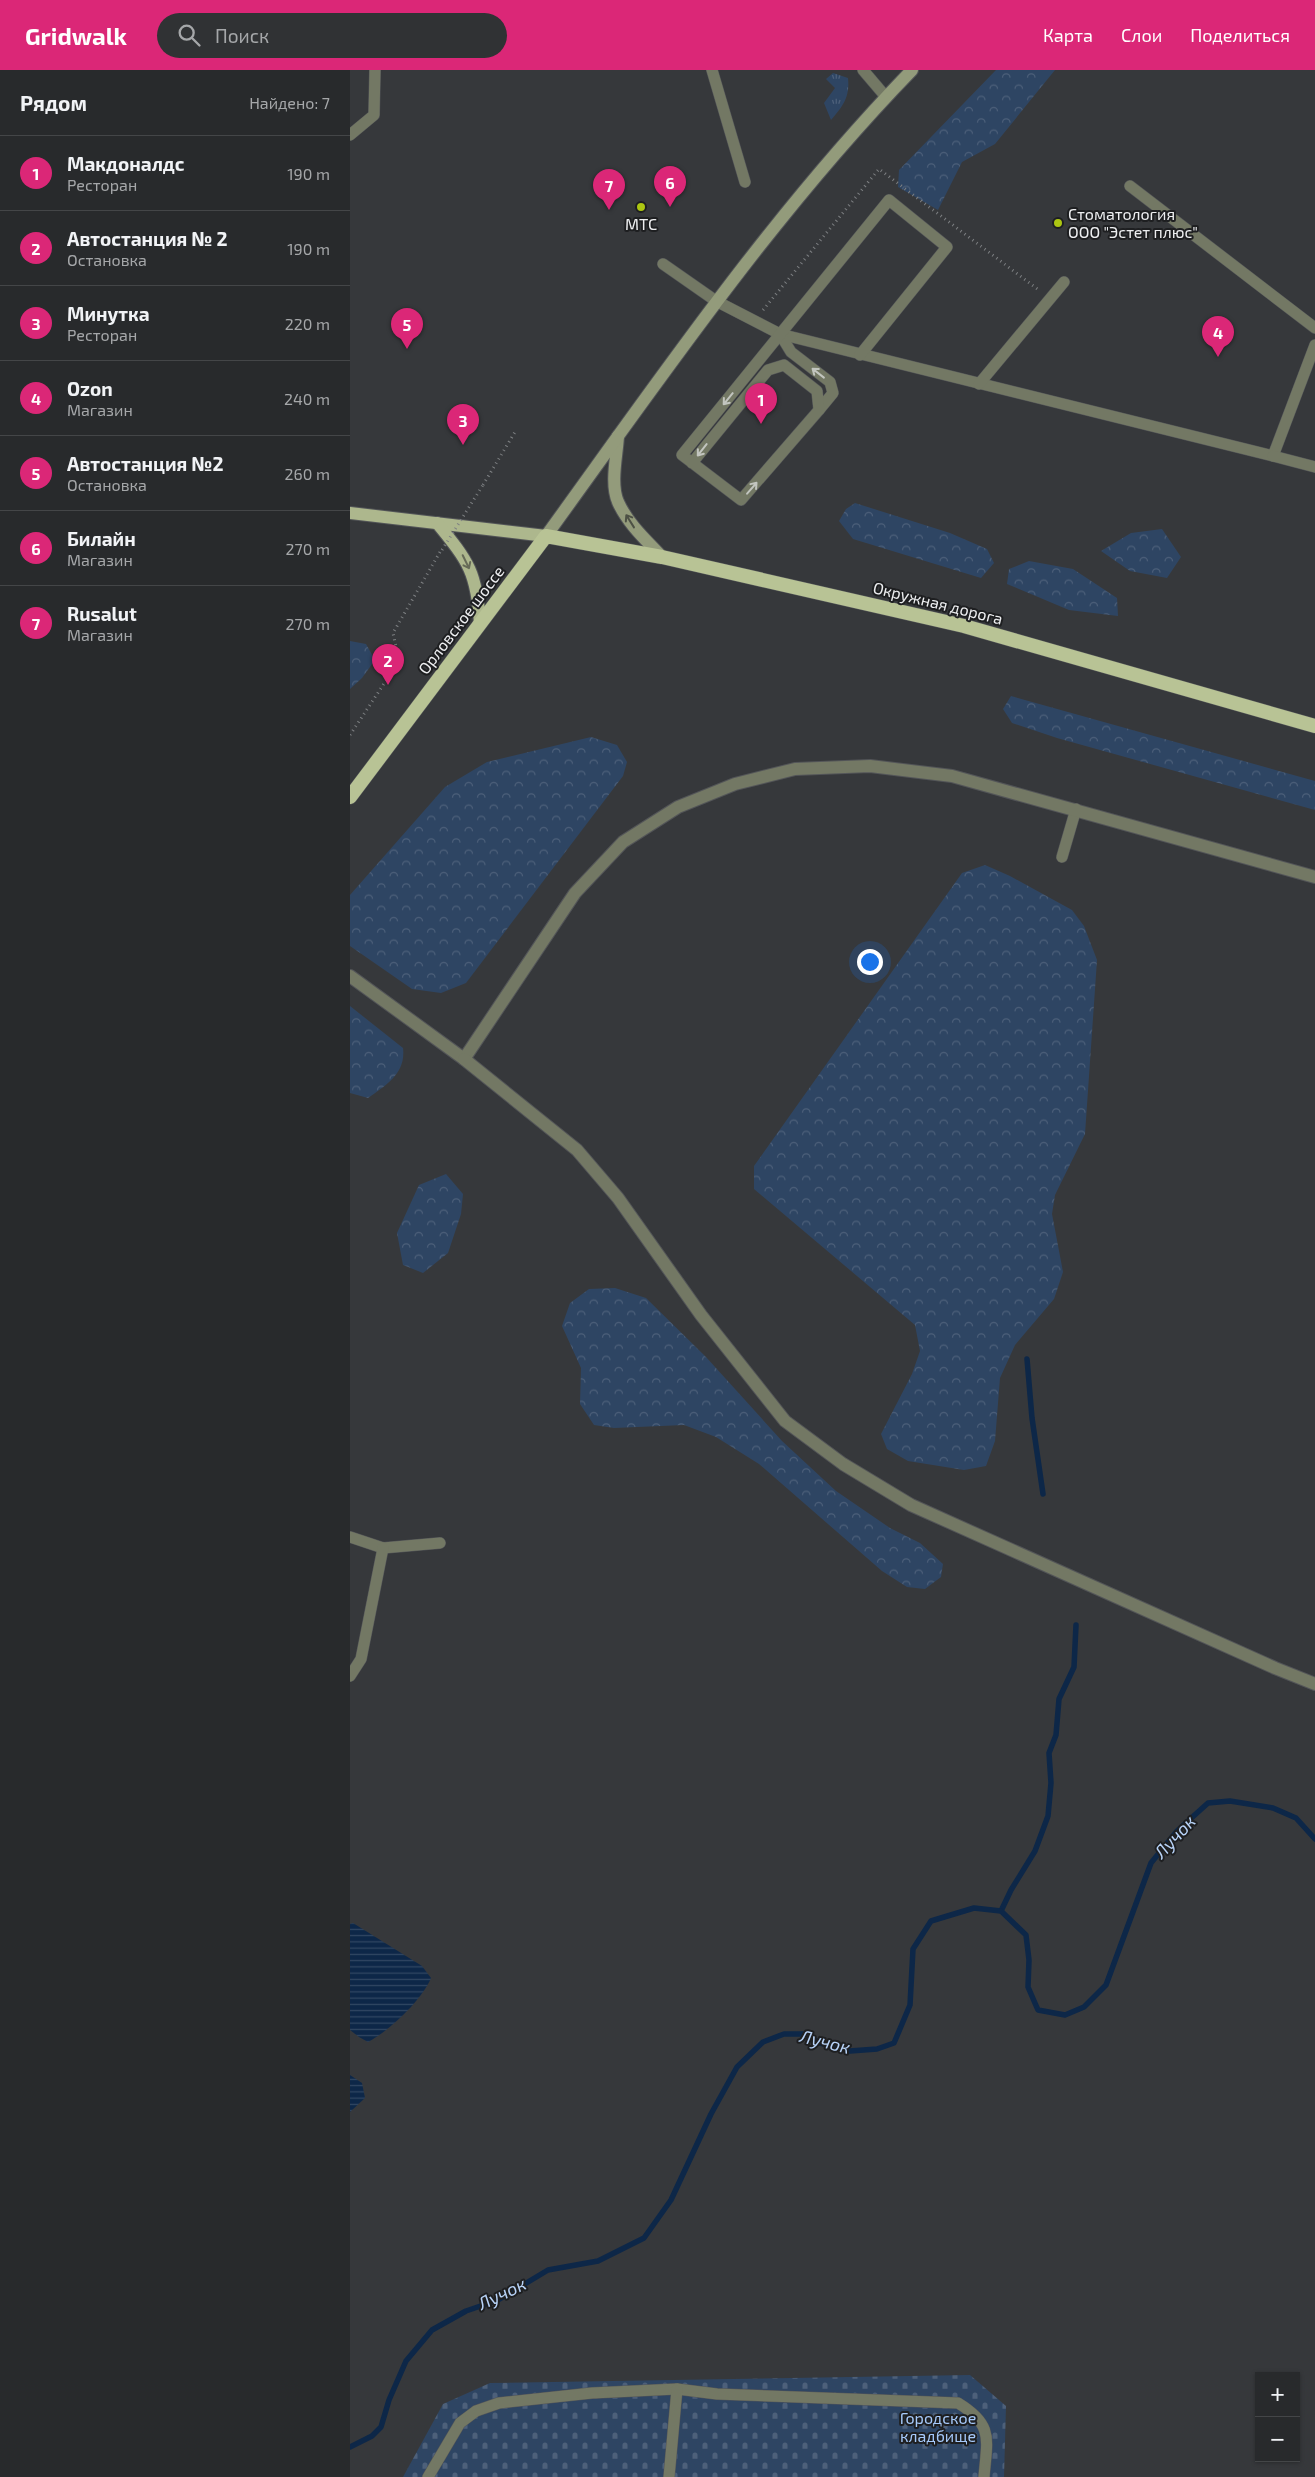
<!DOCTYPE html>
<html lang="ru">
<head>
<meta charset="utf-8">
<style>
	:root { --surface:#282a2c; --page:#303234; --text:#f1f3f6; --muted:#a5a7a9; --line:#444648; --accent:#db2777 }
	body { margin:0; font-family:"Exo 2",sans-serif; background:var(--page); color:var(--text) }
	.controls { position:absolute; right:15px; bottom:15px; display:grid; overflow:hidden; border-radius:0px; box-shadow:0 1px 4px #0004 }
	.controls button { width:45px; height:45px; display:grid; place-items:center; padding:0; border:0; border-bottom:1px solid var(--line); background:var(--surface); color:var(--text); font:25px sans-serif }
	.you { position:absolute; left:519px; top:891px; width:18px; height:18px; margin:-12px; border:4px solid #fff; border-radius:50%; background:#1a73e8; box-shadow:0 0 0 8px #1a73e833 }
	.badge { display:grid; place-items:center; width:32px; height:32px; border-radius:50%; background:var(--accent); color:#fff; font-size:16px; font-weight:700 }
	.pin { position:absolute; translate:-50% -41px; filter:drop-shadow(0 1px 2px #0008) }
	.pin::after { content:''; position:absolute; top:26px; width:18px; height:15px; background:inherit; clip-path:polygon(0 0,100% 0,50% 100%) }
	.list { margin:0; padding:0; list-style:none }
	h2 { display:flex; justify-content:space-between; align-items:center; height:65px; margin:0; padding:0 20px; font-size:21px }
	h2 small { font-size:16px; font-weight:400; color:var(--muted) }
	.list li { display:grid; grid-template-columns:32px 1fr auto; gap:15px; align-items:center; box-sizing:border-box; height:75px; padding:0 20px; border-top:1px solid var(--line) }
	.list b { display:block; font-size:19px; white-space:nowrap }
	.list p { margin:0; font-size:16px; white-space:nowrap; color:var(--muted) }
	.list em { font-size:16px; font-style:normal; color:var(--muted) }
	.icon { flex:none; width:28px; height:28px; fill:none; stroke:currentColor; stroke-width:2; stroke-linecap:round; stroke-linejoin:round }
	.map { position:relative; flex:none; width:965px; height:2407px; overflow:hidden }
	header { display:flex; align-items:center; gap:30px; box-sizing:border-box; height:70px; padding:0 25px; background:var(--accent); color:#fff }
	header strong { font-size:24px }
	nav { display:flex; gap:28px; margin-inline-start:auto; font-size:18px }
	.search { width:350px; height:45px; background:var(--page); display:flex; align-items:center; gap:12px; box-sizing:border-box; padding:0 18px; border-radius:28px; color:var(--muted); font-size:19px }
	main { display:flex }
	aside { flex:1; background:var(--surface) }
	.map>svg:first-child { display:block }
	.grass { fill:url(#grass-tufts) }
	.forest { fill:url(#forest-crowns) }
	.cemetery { fill:url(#cemetery-stones) }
	.water { fill:url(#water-rules) }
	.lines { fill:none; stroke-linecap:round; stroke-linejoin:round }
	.stream { stroke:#0d2748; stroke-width:5.5 }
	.service-casing { stroke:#535558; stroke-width:12 }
	.minor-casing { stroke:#535558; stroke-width:14 }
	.secondary-casing { stroke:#535558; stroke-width:14 }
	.primary-casing { stroke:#535558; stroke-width:14 }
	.trunk-casing { stroke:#535558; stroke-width:15 }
	.path { stroke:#7e8083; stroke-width:3; stroke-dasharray:1 4; stroke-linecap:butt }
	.service { stroke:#737864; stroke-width:11 }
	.minor { stroke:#737864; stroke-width:12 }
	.secondary { stroke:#939b7b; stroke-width:12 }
	.primary { stroke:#adb78d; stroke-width:12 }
	.trunk { stroke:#b8c395; stroke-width:14 }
	.path-bridge { stroke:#7e8083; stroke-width:3; stroke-dasharray:1 4; stroke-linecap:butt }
	.oneway { stroke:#c2c5bf }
	.oneway2 { stroke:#4d5145 }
	.oneway3 { stroke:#666b57 }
	.poi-dot { fill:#acc612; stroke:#1e1f21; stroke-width:2 }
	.labels { text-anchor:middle; stroke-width:4; stroke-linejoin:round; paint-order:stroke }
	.poi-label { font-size:16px; fill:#edeef0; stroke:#1e1f21; text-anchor:start }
	.street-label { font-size:16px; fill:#edeef0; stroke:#1e1f21 }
	.park-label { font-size:16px; fill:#a6cafb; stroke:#1e1f21 }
	.water-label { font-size:18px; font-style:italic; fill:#b7d2f7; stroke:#1e1f21 }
</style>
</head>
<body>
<header>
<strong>Gridwalk</strong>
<div class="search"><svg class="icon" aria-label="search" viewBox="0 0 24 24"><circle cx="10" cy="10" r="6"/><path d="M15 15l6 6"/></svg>Поиск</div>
<nav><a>Карта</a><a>Слои</a><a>Поделиться</a></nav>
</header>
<main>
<aside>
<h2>Рядом<small>Найдено: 7</small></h2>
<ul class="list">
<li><span class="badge">1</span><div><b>Макдоналдс</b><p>Ресторан</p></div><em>190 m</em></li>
<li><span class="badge">2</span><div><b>Автостанция № 2</b><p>Остановка</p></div><em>190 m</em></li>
<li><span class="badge">3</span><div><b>Минутка</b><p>Ресторан</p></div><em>220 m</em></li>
<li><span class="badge">4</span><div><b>Ozon</b><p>Магазин</p></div><em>240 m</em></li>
<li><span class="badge">5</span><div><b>Автостанция №2</b><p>Остановка</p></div><em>260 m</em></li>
<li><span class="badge">6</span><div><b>Билайн</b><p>Магазин</p></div><em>270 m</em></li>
<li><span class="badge">7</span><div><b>Rusalut</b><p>Магазин</p></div><em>270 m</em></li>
</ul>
</aside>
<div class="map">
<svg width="965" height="2407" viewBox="0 0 965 2407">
	<defs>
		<pattern id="grass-tufts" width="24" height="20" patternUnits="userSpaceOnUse" patternTransform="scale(1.25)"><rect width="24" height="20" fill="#2e4563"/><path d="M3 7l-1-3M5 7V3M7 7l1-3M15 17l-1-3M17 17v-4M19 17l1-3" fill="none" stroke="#4d607a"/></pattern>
		<pattern id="forest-crowns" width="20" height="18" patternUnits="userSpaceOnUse" patternTransform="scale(1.25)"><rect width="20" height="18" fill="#2e4563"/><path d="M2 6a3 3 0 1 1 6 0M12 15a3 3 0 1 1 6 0" fill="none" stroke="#4d607a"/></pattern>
		<pattern id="cemetery-stones" width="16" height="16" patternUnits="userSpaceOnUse" patternTransform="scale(1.25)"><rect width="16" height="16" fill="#2e4563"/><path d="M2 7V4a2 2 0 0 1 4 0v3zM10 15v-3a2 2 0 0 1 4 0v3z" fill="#4d607a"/></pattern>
		<pattern id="water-rules" width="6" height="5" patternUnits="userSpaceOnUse" patternTransform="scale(1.25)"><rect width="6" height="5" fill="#0d2748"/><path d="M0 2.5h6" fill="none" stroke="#314763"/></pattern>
	</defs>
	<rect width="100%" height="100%" fill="#36383b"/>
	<path class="grass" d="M 483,3 L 498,8 C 500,27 493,36 481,50 L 474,33 L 485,18 L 476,9 Z"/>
	<g class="forest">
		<path d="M 646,0 L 705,0 L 645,74 L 612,92 L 588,140 L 548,117 L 549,100 Z"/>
		<path d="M 505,433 L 600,463 L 637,479 L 644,493 L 631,508 L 503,469 L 489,451 L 496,439 Z"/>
		<path d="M 812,459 L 831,487 L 817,508 L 780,501 L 751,481 L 781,463 Z"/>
		<path d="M 679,491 L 723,499 L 767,528 L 768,546 L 719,540 L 657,514 L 659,499 Z"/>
		<path d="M 0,571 L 16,574 L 25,590 L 12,608 L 0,619 Z"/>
		<path d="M 661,626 L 965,711 L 965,740 L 707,668 L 662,653 L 653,639 Z"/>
		<path d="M 241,667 L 267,675 L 277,692 L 273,706 L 116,913 L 91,923 L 62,919 L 0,876 L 0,825 L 95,717 L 137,692 Z"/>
		<path d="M 635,795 L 660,806 L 722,840 L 734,856 L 747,890 L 735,1064 L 705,1125 L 702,1144 L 713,1202 L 704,1229 L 665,1275 L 650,1308 L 645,1371 L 636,1396 L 614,1400 L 558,1391 L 537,1379 L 531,1364 L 562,1304 L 570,1281 L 565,1255 L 404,1119 L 404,1096 L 612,803 Z"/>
		<path d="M 0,936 L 53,978 C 56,1003 37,1015 18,1028 L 0,1023 Z"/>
		<path d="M 96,1104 L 113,1124 L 111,1144 L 98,1183 L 73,1203 L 53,1195 L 47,1163 L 69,1115 Z"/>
		<path d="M 265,1218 L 296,1228 L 356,1287 L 432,1371 L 486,1421 L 540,1458 L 570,1473 L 593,1494 L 591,1507 L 575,1519 L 557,1517 L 532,1501 L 409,1394 L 366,1367 L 334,1355 L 264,1358 L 244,1355 L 230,1334 L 231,1298 L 212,1256 L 220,1233 L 239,1219 Z"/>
	</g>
	<path class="cemetery" d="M 620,2305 L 656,2336 L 654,2407 L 53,2407 L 93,2334 L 140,2313 Z"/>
	<g class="water">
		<path d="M 3,1853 L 72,1896 L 81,1908 C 72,1930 39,1961 18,1972 L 9,1967 L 0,1960 L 0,1854 Z"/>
		<path d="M 0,2005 L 12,2013 L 15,2028 L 0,2042 Z"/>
	</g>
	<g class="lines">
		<g class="stream">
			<path d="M 677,1289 L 682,1348 L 693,1424"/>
			<path d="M 651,1841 L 661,1820 L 685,1781 L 698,1746 L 701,1713 L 699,1683 L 706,1665 L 709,1629 L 724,1597 L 726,1555"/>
			<path d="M 0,2377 L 22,2366 L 31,2357 L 39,2330 L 56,2291 L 82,2260 L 116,2241 L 148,2230 L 198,2200 L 248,2191 L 294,2168 L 321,2130 L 361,2044 L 387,1997 L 413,1972 L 434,1964 L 453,1964 L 470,1973 L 500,1981 L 527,1979 L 544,1973 L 560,1935 L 563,1879 L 581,1851 L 624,1838 L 651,1841 L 676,1865 L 679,1890 L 678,1917 L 688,1940 L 715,1945 L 734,1937 L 756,1915 L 801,1793 L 827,1761 L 858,1733 L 880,1731 L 923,1738 L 946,1748 L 965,1769"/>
		</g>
		<defs>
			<g id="service">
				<path d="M 362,0 L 395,112"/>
				<path d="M 513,0 L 536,27"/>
				<path d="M 0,65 L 24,45 L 25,0"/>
				<path d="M 780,116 L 965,258"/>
				<path d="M 313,194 L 366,231 L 430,264 L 923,386 L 965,275"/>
				<path d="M 430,264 L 441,282 L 480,312 L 483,323 L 469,340"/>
				<path d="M 629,314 L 714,212"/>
				<path d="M 923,386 L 965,397"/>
				<path d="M 342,393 L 418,300 L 434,295 L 467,321 L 469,340 L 391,430 L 332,385 L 539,130 L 597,177 L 510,285"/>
				<path d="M 712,787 L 726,739"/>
				<path d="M 0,1467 L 33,1478 L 90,1473"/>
				<path d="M 0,1606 L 11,1589 L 33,1478"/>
				<path d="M 78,2407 L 110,2353 L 126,2341 L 149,2333 L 242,2323 L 327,2319 L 367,2324 L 608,2333 C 644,2355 637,2369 634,2407"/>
				<path d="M 319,2407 L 327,2319"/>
			</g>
			<g id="minor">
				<path d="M 0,906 L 114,989 L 225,823 L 273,772 L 328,737 L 385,714 L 445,699 L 520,696 L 602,706 L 965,807"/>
				<path d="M 114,989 L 227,1080 L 268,1128 L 351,1245 L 435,1351 L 493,1394 L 561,1435 L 925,1598 L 965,1614"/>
			</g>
			<g id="secondary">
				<path d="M 268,366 C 267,386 260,413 268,432 C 278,454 296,470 312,487"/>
				<path d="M 196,466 C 312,306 424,142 562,0"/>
			</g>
			<g id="primary">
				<path d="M 0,443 L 196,466"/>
				<path d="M 87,453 C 119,492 127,503 130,554"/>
			</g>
			<path id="trunk" d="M 0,727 L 196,466 L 312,487 L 614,556 L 965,656"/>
		</defs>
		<use href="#service" class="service-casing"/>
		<use href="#minor" class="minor-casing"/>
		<use href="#secondary" class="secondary-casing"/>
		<use href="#primary" class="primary-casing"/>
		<use href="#trunk" class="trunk-casing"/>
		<g class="path">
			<path d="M 413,240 L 529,99 L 690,221"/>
			<path d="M 133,415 L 165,362"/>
			<path d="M 0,665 L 49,591 L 43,563 L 90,482"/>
		</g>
		<use href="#service" class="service"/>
		<use href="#minor" class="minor"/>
		<use href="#secondary" class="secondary"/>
		<use href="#primary" class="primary"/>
		<use href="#trunk" class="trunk"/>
		<path class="path-bridge" d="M 92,480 L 133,415"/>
	</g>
	<defs><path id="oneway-shaft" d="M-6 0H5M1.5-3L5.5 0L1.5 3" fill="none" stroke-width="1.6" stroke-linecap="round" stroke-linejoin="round" transform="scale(1.25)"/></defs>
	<g class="oneway">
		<use href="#oneway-shaft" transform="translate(468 303) rotate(-142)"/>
		<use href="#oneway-shaft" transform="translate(378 329) rotate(129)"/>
		<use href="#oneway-shaft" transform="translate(352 380) rotate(128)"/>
		<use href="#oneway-shaft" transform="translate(402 418) rotate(-49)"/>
	</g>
	<use class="oneway2" href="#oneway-shaft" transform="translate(280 451) rotate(-122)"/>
	<use class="oneway3" href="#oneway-shaft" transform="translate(116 492) rotate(64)"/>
	<g class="poi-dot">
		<circle cx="291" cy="137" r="5"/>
		<circle cx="708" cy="153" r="5"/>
	</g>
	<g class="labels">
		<g class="poi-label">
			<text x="718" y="150">Стоматология<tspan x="718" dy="18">ООО "Эстет плюс"</tspan></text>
			<text x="291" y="160" text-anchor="middle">МТС</text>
		</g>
		<g class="street-label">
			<text transform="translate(588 533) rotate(14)" y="6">Окружная дорога</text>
			<text transform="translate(111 550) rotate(-53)" y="6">Орловское шоссе</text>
		</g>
		<g class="park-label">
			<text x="588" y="2354">Городское<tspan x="588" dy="18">кладбище</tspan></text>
		</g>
		<g class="water-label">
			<text transform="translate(825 1767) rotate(-47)" y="6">Лучок</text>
			<text transform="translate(475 1972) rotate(14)" y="6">Лучок</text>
			<text transform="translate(152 2224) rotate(-26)" y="6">Лучок</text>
		</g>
	</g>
</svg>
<div class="controls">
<button>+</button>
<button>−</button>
</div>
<div class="you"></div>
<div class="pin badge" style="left:411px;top:354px">1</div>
<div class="pin badge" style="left:38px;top:615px">2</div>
<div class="pin badge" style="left:113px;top:375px">3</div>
<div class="pin badge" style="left:868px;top:287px">4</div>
<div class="pin badge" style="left:57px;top:279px">5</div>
<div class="pin badge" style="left:320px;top:137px">6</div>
<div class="pin badge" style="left:259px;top:140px">7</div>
</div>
</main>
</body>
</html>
